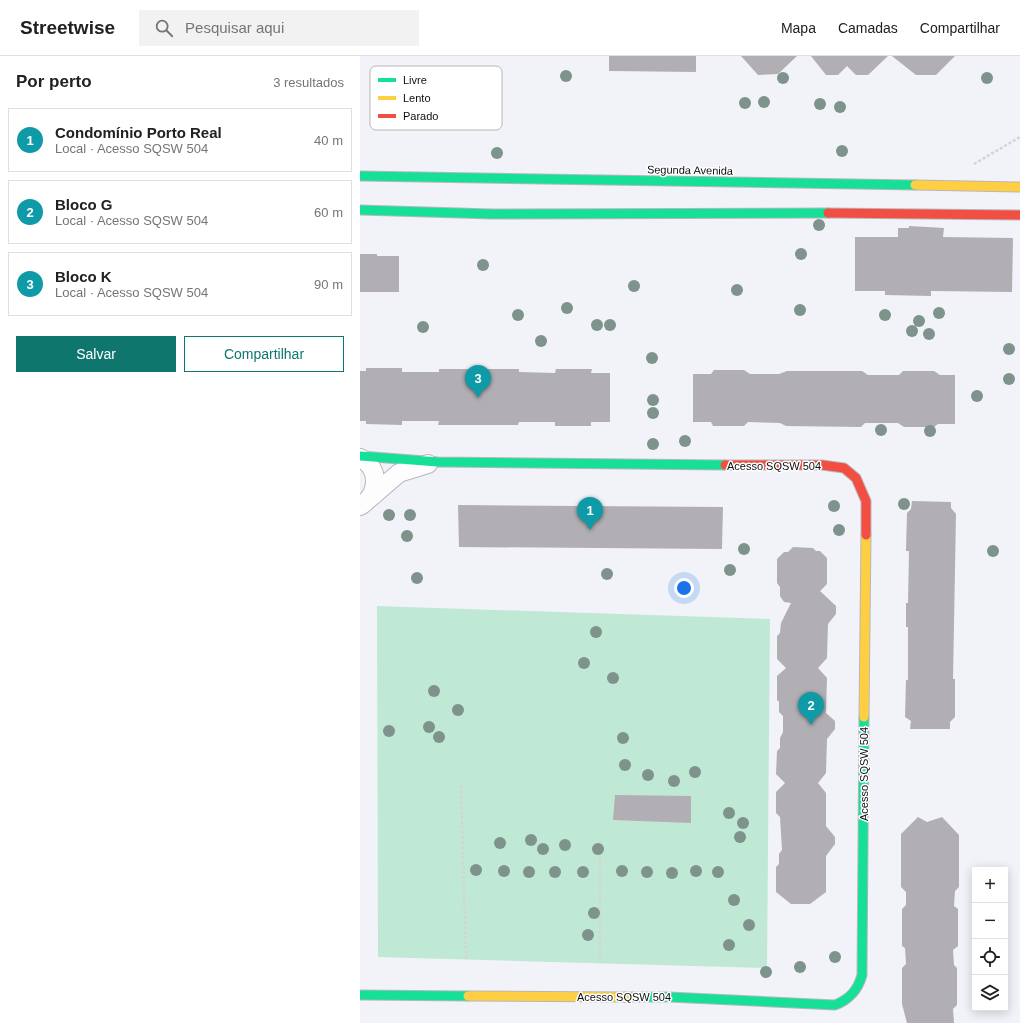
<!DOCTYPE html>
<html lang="pt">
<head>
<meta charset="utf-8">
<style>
	:root { --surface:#fff; --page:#f2f2f2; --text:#202124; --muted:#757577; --line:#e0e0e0; --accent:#0f766e }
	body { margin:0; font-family:Helvetica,sans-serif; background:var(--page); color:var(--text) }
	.controls { position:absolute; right:12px; bottom:12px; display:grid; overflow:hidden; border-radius:0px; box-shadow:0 2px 10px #0003 }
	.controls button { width:36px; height:36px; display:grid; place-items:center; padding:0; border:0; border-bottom:1px solid var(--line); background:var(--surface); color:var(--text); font:20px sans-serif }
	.you { position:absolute; left:324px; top:532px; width:14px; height:14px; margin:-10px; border:3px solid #fff; border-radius:50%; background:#1a73e8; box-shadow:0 0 0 6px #1a73e833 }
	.badge { display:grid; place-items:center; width:26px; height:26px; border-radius:50%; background:var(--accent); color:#fff; font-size:13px; font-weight:700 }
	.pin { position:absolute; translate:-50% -33px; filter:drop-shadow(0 1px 2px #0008) }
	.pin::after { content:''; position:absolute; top:21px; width:14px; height:12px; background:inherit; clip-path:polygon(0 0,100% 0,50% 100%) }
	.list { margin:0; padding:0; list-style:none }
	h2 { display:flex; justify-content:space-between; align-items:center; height:52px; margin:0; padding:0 16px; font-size:17px }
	h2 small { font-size:13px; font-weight:400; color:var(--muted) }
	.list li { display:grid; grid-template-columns:26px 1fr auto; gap:12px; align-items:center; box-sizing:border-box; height:64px; margin:0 8px 8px; padding:0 8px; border:1px solid var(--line); border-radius:0px }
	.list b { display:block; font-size:15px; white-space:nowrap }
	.list p { margin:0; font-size:13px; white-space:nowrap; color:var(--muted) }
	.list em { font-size:13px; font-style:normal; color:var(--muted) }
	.actions { display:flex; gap:8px; padding:12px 16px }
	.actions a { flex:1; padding:9px 0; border:1px solid var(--accent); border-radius:0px; text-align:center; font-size:14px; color:var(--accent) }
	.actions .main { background:var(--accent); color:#fff }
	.icon { flex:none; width:22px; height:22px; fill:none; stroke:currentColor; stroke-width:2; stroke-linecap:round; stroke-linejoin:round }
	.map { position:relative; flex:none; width:660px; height:967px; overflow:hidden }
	header { display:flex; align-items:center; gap:24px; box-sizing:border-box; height:56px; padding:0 20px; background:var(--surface); border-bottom:1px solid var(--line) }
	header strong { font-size:19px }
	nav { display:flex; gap:22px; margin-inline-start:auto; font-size:14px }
	.search { width:280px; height:36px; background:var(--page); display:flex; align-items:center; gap:10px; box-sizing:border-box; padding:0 14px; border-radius:0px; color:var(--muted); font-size:15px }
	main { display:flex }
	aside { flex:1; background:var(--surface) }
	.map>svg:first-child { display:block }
	.green { fill:#c0e9d5 }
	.building { fill:#b1afb3 }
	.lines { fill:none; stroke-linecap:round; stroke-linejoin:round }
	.street-casing { stroke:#b7b7bb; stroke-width:20 }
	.fast-casing { stroke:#b7b7bb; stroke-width:11 }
	.slow-casing { stroke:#b7b7bb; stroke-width:11 }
	.jam-casing { stroke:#b7b7bb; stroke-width:11 }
	.path { stroke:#d3d4d6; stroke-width:2.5; stroke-dasharray:3 2; stroke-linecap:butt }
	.street { stroke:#fdfdfe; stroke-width:18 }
	.fast { stroke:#16e098; stroke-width:9 }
	.slow { stroke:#ffcf43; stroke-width:9 }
	.jam { stroke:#f24e42; stroke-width:9 }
	.tree { fill:#7d938b }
	.labels { text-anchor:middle; stroke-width:3; stroke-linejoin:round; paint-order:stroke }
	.street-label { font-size:11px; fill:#0e0f12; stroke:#fff }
	.key { fill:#fff; stroke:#b7b7b8; stroke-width:1 }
	.key-label { font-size:11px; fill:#0e0f12 }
</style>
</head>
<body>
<header>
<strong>Streetwise</strong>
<div class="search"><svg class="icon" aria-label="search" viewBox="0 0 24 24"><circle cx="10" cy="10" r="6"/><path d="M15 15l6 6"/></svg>Pesquisar aqui</div>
<nav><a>Mapa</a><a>Camadas</a><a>Compartilhar</a></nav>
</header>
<main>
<aside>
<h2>Por perto<small>3 resultados</small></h2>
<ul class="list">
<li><span class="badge" style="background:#0f9aa8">1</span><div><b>Condomínio Porto Real</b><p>Local · Acesso SQSW 504</p></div><em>40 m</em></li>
<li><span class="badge" style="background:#0f9aa8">2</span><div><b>Bloco G</b><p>Local · Acesso SQSW 504</p></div><em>60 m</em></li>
<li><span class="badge" style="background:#0f9aa8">3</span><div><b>Bloco K</b><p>Local · Acesso SQSW 504</p></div><em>90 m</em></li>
</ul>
<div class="actions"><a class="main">Salvar</a><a>Compartilhar</a></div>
</aside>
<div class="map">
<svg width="660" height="967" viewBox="0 0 660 967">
	<rect width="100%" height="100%" fill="#f2f3f8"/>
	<path class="green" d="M 17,550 L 410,563 L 407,912 L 18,901 Z"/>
	<g class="building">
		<path d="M 249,0 L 336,0 L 336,16 L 249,15 Z"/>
		<path d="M 381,0 L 437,0 L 418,18 L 398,19 Z"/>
		<path d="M 451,0 L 528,0 L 508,19 L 496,19 L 487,10 L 478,19 L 466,19 Z"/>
		<path d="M 532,0 L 595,0 L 576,19 L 556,19 Z"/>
		<path d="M 549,170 L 584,172 L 583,181 L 653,182 L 652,236 L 571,235 L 571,240 L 525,239 L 525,235 L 495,235 L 495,181 L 538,181 L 538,172 L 549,172 Z"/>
		<path d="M 0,198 L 17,198 L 17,200 L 39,200 L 39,236 L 0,236 Z"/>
		<path d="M 6,312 L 42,312 L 42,316 L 79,316 L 79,313 L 159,313 L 159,316 L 195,317 L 196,313 L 232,313 L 231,317 L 250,317 L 250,366 L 231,366 L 231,370 L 195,370 L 195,366 L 159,366 L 158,369 L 78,369 L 79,365 L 42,365 L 42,369 L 6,368 L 6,365 L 0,365 L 0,315 L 6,315 Z"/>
		<path d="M 354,314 L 384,314 L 390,318 L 419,318 L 427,315 L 502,315 L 508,319 L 539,319 L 543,315 L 574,315 L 580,319 L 595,319 L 595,368 L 578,368 L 574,371 L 544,371 L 538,367 L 505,367 L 501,371 L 426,370 L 420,367 L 388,366 L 384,370 L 353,370 L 351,366 L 333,366 L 333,318 L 351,318 Z"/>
		<path d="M 552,445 L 591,446 L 591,452 L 596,458 L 593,623 L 595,623 L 595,661 L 590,666 L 590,673 L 550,673 L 551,665 L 545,661 L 546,624 L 548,624 L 548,571 L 546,571 L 546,547 L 548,547 L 549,495 L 546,495 L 547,457 L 551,453 Z"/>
		<path d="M 98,449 L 363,451 L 362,493 L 99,491 Z"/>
		<path d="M 433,491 L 453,492 L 456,495 L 460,495 L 467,502 L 467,528 L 460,535 L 476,550 L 476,558 L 468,568 L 467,602 L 458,612 L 467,622 L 466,657 L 475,665 L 475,673 L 467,683 L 466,717 L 458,727 L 466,737 L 466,770 L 475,781 L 475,788 L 466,800 L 466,836 L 450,848 L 431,848 L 416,836 L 416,811 L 419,808 L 419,798 L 422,794 L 420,761 L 416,757 L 416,736 L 425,727 L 416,718 L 417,695 L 420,692 L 420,682 L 423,676 L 423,660 L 419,656 L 419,646 L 417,644 L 417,620 L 426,612 L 417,603 L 417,580 L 420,577 L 421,567 L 431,547 L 424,546 L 420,540 L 420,531 L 417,527 L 417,503 L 424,496 L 428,496 Z"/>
		<path d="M 255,739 L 331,740 L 331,767 L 253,764 Z"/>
		<path d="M 558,761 L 567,766 L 582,761 L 599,779 L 599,831 L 595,835 L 594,850 L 598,853 L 598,890 L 593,894 L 594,909 L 597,912 L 597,949 L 593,953 L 594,967 L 547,967 L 542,948 L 542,912 L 546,908 L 545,892 L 542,890 L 542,853 L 546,849 L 546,836 L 541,831 L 541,778 Z"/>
	</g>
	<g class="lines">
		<defs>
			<g id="street">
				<path d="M 0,402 C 21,412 19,439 0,450"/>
				<path d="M 10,442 L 39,417 L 68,408"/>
			</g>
			<g id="fast">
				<path d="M 0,120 L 555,129"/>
				<path d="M 0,154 L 132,158 L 468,157"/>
				<path d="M 0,400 L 78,406 L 365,409"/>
				<path d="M 0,939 L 108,940"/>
				<path d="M 266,941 L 309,941 L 475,949 C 490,943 498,934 502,919 L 504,661"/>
			</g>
			<g id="slow">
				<path d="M 555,129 L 660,131"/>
				<path d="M 504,661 L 506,479"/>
				<path d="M 108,940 L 266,941"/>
			</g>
			<g id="jam">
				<path d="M 468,157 L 660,159"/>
				<path d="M 365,409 L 462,409 L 484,412 L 496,422 L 506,445 L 506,479"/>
			</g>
		</defs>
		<use href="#street" class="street-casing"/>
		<use href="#fast" class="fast-casing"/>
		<use href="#slow" class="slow-casing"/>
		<use href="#jam" class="jam-casing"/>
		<g class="path">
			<path d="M 614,108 L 660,81"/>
			<path d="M 101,730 L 106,904"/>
			<path d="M 240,785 L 240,907"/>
		</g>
		<use href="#street" class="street"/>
		<use href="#fast" class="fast"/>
		<use href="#slow" class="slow"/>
		<use href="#jam" class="jam"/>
	</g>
	<g class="tree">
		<circle cx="206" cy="20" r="6"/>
		<circle cx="423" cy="22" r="6"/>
		<circle cx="627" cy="22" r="6"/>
		<circle cx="404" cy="46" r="6"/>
		<circle cx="385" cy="47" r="6"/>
		<circle cx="460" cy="48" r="6"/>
		<circle cx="480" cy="51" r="6"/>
		<circle cx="482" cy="95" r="6"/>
		<circle cx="137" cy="97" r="6"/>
		<circle cx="459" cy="169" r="6"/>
		<circle cx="441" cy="198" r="6"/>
		<circle cx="123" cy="209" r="6"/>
		<circle cx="274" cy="230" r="6"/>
		<circle cx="377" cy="234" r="6"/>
		<circle cx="207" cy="252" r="6"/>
		<circle cx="440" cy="254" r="6"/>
		<circle cx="579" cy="257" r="6"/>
		<circle cx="158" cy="259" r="6"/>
		<circle cx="525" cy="259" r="6"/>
		<circle cx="559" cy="265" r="6"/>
		<circle cx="237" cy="269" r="6"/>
		<circle cx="250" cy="269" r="6"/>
		<circle cx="63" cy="271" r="6"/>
		<circle cx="552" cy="275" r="6"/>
		<circle cx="569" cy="278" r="6"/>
		<circle cx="181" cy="285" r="6"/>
		<circle cx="649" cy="293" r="6"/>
		<circle cx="292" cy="302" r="6"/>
		<circle cx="649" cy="323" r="6"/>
		<circle cx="617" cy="340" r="6"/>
		<circle cx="293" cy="344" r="6"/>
		<circle cx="293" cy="357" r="6"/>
		<circle cx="521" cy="374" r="6"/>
		<circle cx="570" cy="375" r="6"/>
		<circle cx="325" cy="385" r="6"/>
		<circle cx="293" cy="388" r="6"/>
		<circle cx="544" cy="448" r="6"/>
		<circle cx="474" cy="450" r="6"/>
		<circle cx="29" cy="459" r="6"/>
		<circle cx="50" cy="459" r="6"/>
		<circle cx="479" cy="474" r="6"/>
		<circle cx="47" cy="480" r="6"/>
		<circle cx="384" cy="493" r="6"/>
		<circle cx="633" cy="495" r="6"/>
		<circle cx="370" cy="514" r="6"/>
		<circle cx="247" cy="518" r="6"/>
		<circle cx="57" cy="522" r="6"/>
		<circle cx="236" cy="576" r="6"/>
		<circle cx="224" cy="607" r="6"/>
		<circle cx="253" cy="622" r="6"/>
		<circle cx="74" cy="635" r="6"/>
		<circle cx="98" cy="654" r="6"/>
		<circle cx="69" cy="671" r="6"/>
		<circle cx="29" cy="675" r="6"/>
		<circle cx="79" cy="681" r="6"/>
		<circle cx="263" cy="682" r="6"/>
		<circle cx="265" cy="709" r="6"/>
		<circle cx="335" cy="716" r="6"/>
		<circle cx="288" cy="719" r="6"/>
		<circle cx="314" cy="725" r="6"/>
		<circle cx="369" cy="757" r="6"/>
		<circle cx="383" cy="767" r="6"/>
		<circle cx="380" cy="781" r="6"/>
		<circle cx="171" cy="784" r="6"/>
		<circle cx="140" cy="787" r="6"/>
		<circle cx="205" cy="789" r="6"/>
		<circle cx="183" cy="793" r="6"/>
		<circle cx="238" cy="793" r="6"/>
		<circle cx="116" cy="814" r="6"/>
		<circle cx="144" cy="815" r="6"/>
		<circle cx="262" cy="815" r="6"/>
		<circle cx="336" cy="815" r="6"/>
		<circle cx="169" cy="816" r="6"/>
		<circle cx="195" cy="816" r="6"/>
		<circle cx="223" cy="816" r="6"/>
		<circle cx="287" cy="816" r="6"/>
		<circle cx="358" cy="816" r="6"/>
		<circle cx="312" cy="817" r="6"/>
		<circle cx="374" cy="844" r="6"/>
		<circle cx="234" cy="857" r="6"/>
		<circle cx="389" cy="869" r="6"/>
		<circle cx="228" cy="879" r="6"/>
		<circle cx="369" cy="889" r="6"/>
		<circle cx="475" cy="901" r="6"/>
		<circle cx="440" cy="911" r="6"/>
		<circle cx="406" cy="916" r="6"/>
	</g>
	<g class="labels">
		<g class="street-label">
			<text transform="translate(330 114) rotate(1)" y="4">Segunda Avenida</text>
			<text x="414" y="414">Acesso SQSW 504</text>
			<text transform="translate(504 718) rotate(-90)" y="4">Acesso SQSW 504</text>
			<text x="264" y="945">Acesso SQSW 504</text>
		</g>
	</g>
	<rect x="10" y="10" width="132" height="64" rx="6" class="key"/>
	<rect x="18" y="22" width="18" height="4" fill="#16e098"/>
	<rect x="18" y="40" width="18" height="4" fill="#ffcf43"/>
	<rect x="18" y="58" width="18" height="4" fill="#f24e42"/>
	<g class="key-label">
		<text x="43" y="28">Livre</text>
		<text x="43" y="46">Lento</text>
		<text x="43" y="64">Parado</text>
	</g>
</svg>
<div class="controls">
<button>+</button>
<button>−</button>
<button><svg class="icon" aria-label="locate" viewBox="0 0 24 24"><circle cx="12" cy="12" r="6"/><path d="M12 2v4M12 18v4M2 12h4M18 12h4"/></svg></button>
<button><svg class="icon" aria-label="layers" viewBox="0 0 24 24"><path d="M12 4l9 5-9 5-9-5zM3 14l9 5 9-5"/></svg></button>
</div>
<div class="you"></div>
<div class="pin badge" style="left:230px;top:474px;background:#0f9aa8">1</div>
<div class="pin badge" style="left:451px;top:669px;background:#0f9aa8">2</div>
<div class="pin badge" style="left:118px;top:342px;background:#0f9aa8">3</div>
</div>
</main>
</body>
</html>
